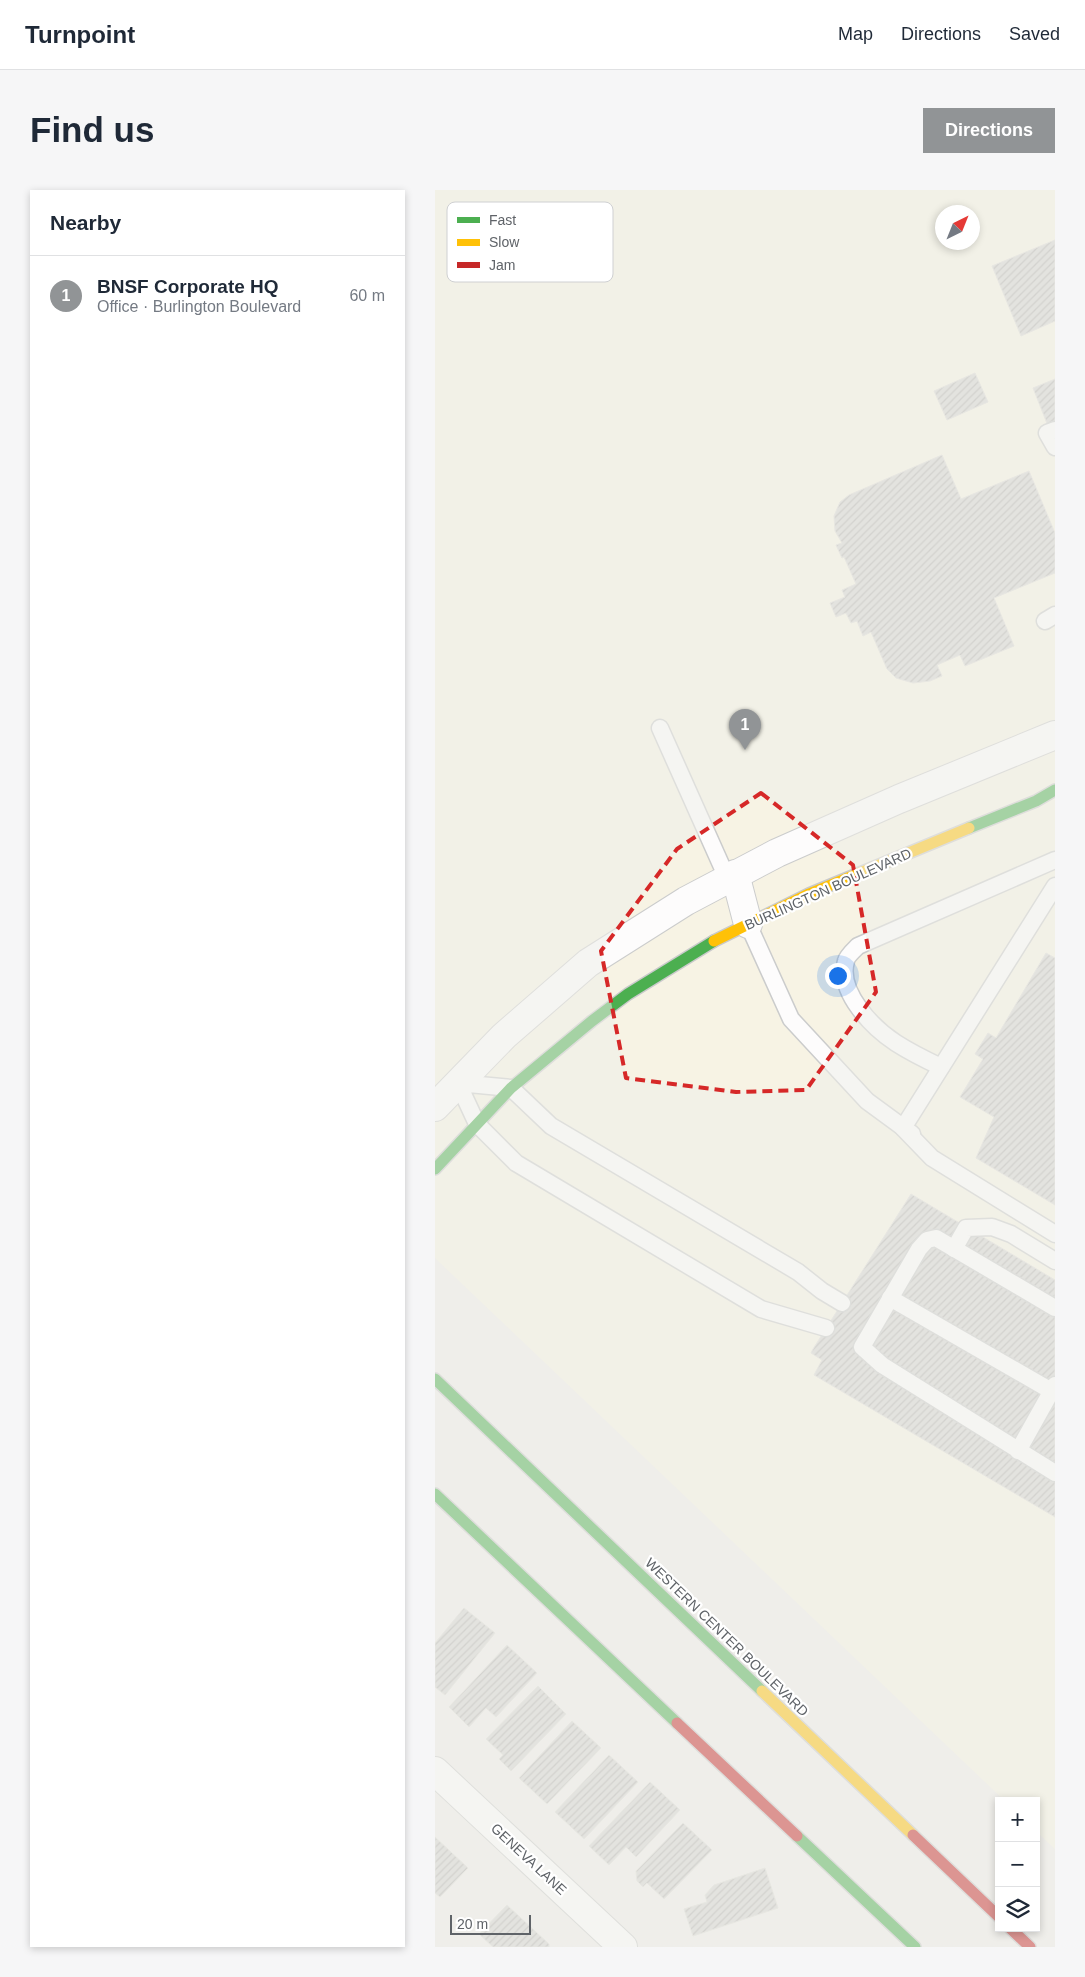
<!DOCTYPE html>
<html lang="en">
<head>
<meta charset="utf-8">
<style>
	:root { --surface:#fff; --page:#f6f6f7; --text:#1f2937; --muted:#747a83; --line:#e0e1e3; --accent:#919496 }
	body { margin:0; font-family:Helvetica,sans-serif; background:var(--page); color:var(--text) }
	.controls { position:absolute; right:15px; bottom:15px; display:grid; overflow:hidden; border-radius:0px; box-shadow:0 2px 8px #0003 }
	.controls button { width:45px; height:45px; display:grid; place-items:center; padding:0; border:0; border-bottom:1px solid var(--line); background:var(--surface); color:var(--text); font:25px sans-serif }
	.compass { position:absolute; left:500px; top:15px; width:45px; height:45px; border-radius:50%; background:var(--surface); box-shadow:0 2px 8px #0003; rotate:43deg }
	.scale { position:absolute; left:15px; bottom:12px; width:81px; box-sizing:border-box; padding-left:5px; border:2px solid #5f6368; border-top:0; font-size:14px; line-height:18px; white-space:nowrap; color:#5f6368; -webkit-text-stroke:4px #fff; paint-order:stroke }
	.you { position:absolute; left:402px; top:785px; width:18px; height:18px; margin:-12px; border:4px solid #fff; border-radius:50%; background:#1a73e8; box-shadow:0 0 0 8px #1a73e833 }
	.badge { display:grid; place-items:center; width:32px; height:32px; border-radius:50%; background:var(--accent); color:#fff; font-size:16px; font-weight:700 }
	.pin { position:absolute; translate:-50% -41px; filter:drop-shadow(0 1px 2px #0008) }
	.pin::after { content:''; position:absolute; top:26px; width:18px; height:15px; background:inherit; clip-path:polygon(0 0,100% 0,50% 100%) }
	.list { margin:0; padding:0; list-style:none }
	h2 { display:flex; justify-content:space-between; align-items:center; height:65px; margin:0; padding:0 20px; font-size:21px }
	h2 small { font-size:16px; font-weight:400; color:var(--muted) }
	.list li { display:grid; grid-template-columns:32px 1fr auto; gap:15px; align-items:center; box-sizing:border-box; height:80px; padding:0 20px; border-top:1px solid var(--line) }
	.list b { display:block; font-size:19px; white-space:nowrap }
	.list p { margin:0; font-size:16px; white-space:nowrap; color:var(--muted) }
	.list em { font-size:16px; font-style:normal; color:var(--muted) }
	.icon { flex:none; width:28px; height:28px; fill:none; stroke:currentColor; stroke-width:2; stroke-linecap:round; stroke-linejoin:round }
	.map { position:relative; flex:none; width:620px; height:1757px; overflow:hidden; border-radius:0px }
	header { display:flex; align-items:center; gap:30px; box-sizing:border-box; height:70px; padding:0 25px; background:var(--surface); border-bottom:1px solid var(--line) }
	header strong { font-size:24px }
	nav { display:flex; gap:28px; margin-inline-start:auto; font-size:18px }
	.intro { display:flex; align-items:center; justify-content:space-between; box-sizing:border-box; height:120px; padding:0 30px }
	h1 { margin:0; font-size:35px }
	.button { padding:12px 22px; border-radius:0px; background:var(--accent); color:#fff; font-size:18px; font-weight:700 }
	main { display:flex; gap:30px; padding:0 30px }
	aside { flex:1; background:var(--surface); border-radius:0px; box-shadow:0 2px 8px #0003 }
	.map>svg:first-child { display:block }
	.commercial { fill:#f7f3e4; fill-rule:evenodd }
	.building { fill:url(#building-hatch); stroke:#deddd9 }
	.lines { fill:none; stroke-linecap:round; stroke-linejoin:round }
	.lane-casing { stroke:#cbcccc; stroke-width:19 }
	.street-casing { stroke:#cbcccc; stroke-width:30 }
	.fast-casing { stroke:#cacacb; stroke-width:14 }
	.slow-casing { stroke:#cacacb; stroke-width:14 }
	.jam-casing { stroke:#cacacb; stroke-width:14 }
	.lane { stroke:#fdfcfc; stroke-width:16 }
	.street { stroke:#fdfcfc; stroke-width:28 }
	.fast { stroke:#4caf50; stroke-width:11 }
	.slow { stroke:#ffc107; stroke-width:11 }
	.jam { stroke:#c62828; stroke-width:11 }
	.marked { fill:none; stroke:#d62828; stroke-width:4; stroke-dasharray:10 6; stroke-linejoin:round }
	.labels { text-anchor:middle; stroke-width:4.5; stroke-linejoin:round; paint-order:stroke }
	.street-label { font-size:14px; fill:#5f6368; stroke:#fff }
	.key { fill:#fff; stroke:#cfd0d2; stroke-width:1 }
	.key-label { font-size:14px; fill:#5f6368 }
</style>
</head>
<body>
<header>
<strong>Turnpoint</strong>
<nav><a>Map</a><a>Directions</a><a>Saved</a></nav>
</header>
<div class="intro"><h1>Find us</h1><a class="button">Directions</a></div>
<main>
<aside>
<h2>Nearby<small></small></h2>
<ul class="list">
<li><span class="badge">1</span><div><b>BNSF Corporate HQ</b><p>Office · Burlington Boulevard</p></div><em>60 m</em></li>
</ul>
</aside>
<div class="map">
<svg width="620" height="1757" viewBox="0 0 620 1757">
	<defs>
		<pattern id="building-hatch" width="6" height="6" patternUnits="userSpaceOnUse" patternTransform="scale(1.25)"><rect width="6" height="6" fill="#d6d5d3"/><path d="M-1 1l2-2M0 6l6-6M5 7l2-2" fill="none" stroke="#b1b0af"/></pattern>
	</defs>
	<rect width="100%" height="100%" fill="#efeeea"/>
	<path class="commercial" d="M 0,0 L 620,0 L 620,1659 L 601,1641 L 601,1611 L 570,1611 L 0,1068 ZM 508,22 L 538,22 L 538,52 L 508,52 Z"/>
	<g class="building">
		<path d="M 620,50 L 620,131 L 586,146 L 557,76 Z"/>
		<path d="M 540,183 L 553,212 L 512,230 L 499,201 Z"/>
		<path d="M 620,189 L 620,233 L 613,236 L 598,198 Z"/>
		<path d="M 507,265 L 526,309 L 594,281 L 620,343 L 620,383 L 559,408 L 579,456 L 530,476 L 525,465 L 502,475 L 507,486 L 495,491 L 478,493 L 461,488 L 452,479 L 436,442 L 428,446 L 422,431 L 416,433 L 411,423 L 401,427 L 395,413 L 410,407 L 407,400 L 421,394 L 409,367 L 407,368 L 401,355 L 407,353 L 400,341 L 399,326 L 405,312 L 414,305 Z"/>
		<path d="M 611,763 L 620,768 L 620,1015 L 541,968 L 559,927 L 525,907 L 548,869 L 540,864 L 553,843 L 561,848 Z"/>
		<path d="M 476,1004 L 620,1090 L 620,1327 L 379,1185 L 387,1170 L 376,1163 L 378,1159 Z"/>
		<path d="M 29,1418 L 60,1443 L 10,1505 L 0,1497 L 0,1453 Z"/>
		<path d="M 72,1455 L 102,1483 L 61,1527 L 51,1518 L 34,1537 L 14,1517 Z"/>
		<path d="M 103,1496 L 131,1524 L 76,1581 L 64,1569 L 68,1565 L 51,1549 Z"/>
		<path d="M 137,1531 L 166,1558 L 112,1614 L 84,1588 Z"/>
		<path d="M 174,1565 L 203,1592 L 149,1649 L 120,1622 Z"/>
		<path d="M 215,1592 L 245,1620 L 201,1667 L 191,1657 L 174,1675 L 154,1656 Z"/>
		<path d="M 248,1633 L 277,1660 L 229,1709 L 212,1693 L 208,1697 L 202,1691 L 201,1681 Z"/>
		<path d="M 0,1647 L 33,1678 L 5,1707 L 0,1703 Z"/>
		<path d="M 330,1678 L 343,1718 L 258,1746 L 249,1719 L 272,1712 L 270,1705 L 279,1695 Z"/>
		<path d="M 72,1715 L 114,1754 L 114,1757 L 58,1757 L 44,1744 Z"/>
	</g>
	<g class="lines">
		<defs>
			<g id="lane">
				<path d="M 620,240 L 612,243 L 620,257"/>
				<path d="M 610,431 L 620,425"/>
				<path d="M 225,538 L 292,688"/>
				<path d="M 620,696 L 468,938 L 497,968 L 620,1044"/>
				<path d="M 313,734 L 356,829 L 432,911 L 477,944"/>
				<path d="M 506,877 C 491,870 475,862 461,853 C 438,838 402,802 411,771 C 412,766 419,760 423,756 L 620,670"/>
				<path d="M 519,1059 L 531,1038 L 557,1037 L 576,1044 L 620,1071"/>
				<path d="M 455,1108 L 620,1203"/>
				<path d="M 620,1118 L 501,1048 L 492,1050 L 484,1059 L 427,1157 L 447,1175 L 620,1283"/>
				<path d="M 391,1138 L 326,1119 L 81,973 L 42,934 L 23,893 L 76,898 L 116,936 L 363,1082 L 387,1101 L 407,1113"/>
				<path d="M 583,1261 L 620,1195"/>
			</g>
			<g id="street">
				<path d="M 300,684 L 313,734"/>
				<path d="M 0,917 L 69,846 L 153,773 L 251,711 L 342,663 L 464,609 L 620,545"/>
				<path d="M 0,1581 L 188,1757"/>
			</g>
			<g id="fast">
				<path d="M 534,638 L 601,611 L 620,600"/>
				<path d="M 0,979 L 76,898 L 157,831 L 193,804 L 279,751"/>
				<path d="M 0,1189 L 327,1501"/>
				<path d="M 0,1304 L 242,1533"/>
				<path d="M 362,1646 L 480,1757"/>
			</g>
			<g id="slow">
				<path d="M 279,751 L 374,704 L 534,638"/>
				<path d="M 327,1501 L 478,1645"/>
			</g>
			<g id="jam">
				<path d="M 242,1533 L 362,1646"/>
				<path d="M 478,1645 L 564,1727"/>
				<path d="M 575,1738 L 595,1757"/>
			</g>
		</defs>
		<use href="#lane" class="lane-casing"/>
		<use href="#street" class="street-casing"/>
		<use href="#fast" class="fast-casing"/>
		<use href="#slow" class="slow-casing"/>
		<use href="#jam" class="jam-casing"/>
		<use href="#lane" class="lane"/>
		<use href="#street" class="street"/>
		<use href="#fast" class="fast"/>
		<use href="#slow" class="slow"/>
		<use href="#jam" class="jam"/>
	</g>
	<path d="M0 0H620V1757H0ZM 326,603 L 418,675 L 441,802 L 371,900 L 301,902 L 191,888 L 166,761 L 242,659 Z" fill="#efeeea" fill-opacity=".55" fill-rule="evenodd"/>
	<path class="marked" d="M 326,603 L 418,675 L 441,802 L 371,900 L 301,902 L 191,888 L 166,761 L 242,659 Z"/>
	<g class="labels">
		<g class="street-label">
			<text transform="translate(393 699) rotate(-24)" y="5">BURLINGTON BOULEVARD</text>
			<text transform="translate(292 1447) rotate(44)" y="5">WESTERN CENTER BOULEVARD</text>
			<text transform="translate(94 1669) rotate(43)" y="5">GENEVA LANE</text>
		</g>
	</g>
	<rect x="12" y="12" width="166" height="80" rx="8" class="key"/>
	<rect x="22" y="27" width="23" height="6" fill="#4caf50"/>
	<rect x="22" y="49" width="23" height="7" fill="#ffc107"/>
	<rect x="22" y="72" width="23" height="6" fill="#c62828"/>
	<g class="key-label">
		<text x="54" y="35">Fast</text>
		<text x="54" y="57">Slow</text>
		<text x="54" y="80">Jam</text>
	</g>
</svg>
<div class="controls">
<button>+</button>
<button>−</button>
<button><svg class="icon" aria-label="layers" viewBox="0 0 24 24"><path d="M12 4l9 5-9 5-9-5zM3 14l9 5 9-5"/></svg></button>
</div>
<svg class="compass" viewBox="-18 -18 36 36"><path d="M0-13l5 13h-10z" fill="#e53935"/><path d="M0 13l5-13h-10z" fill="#747a83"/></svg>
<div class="scale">20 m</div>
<div class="you"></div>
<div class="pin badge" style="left:310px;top:560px">1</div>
</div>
</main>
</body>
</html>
